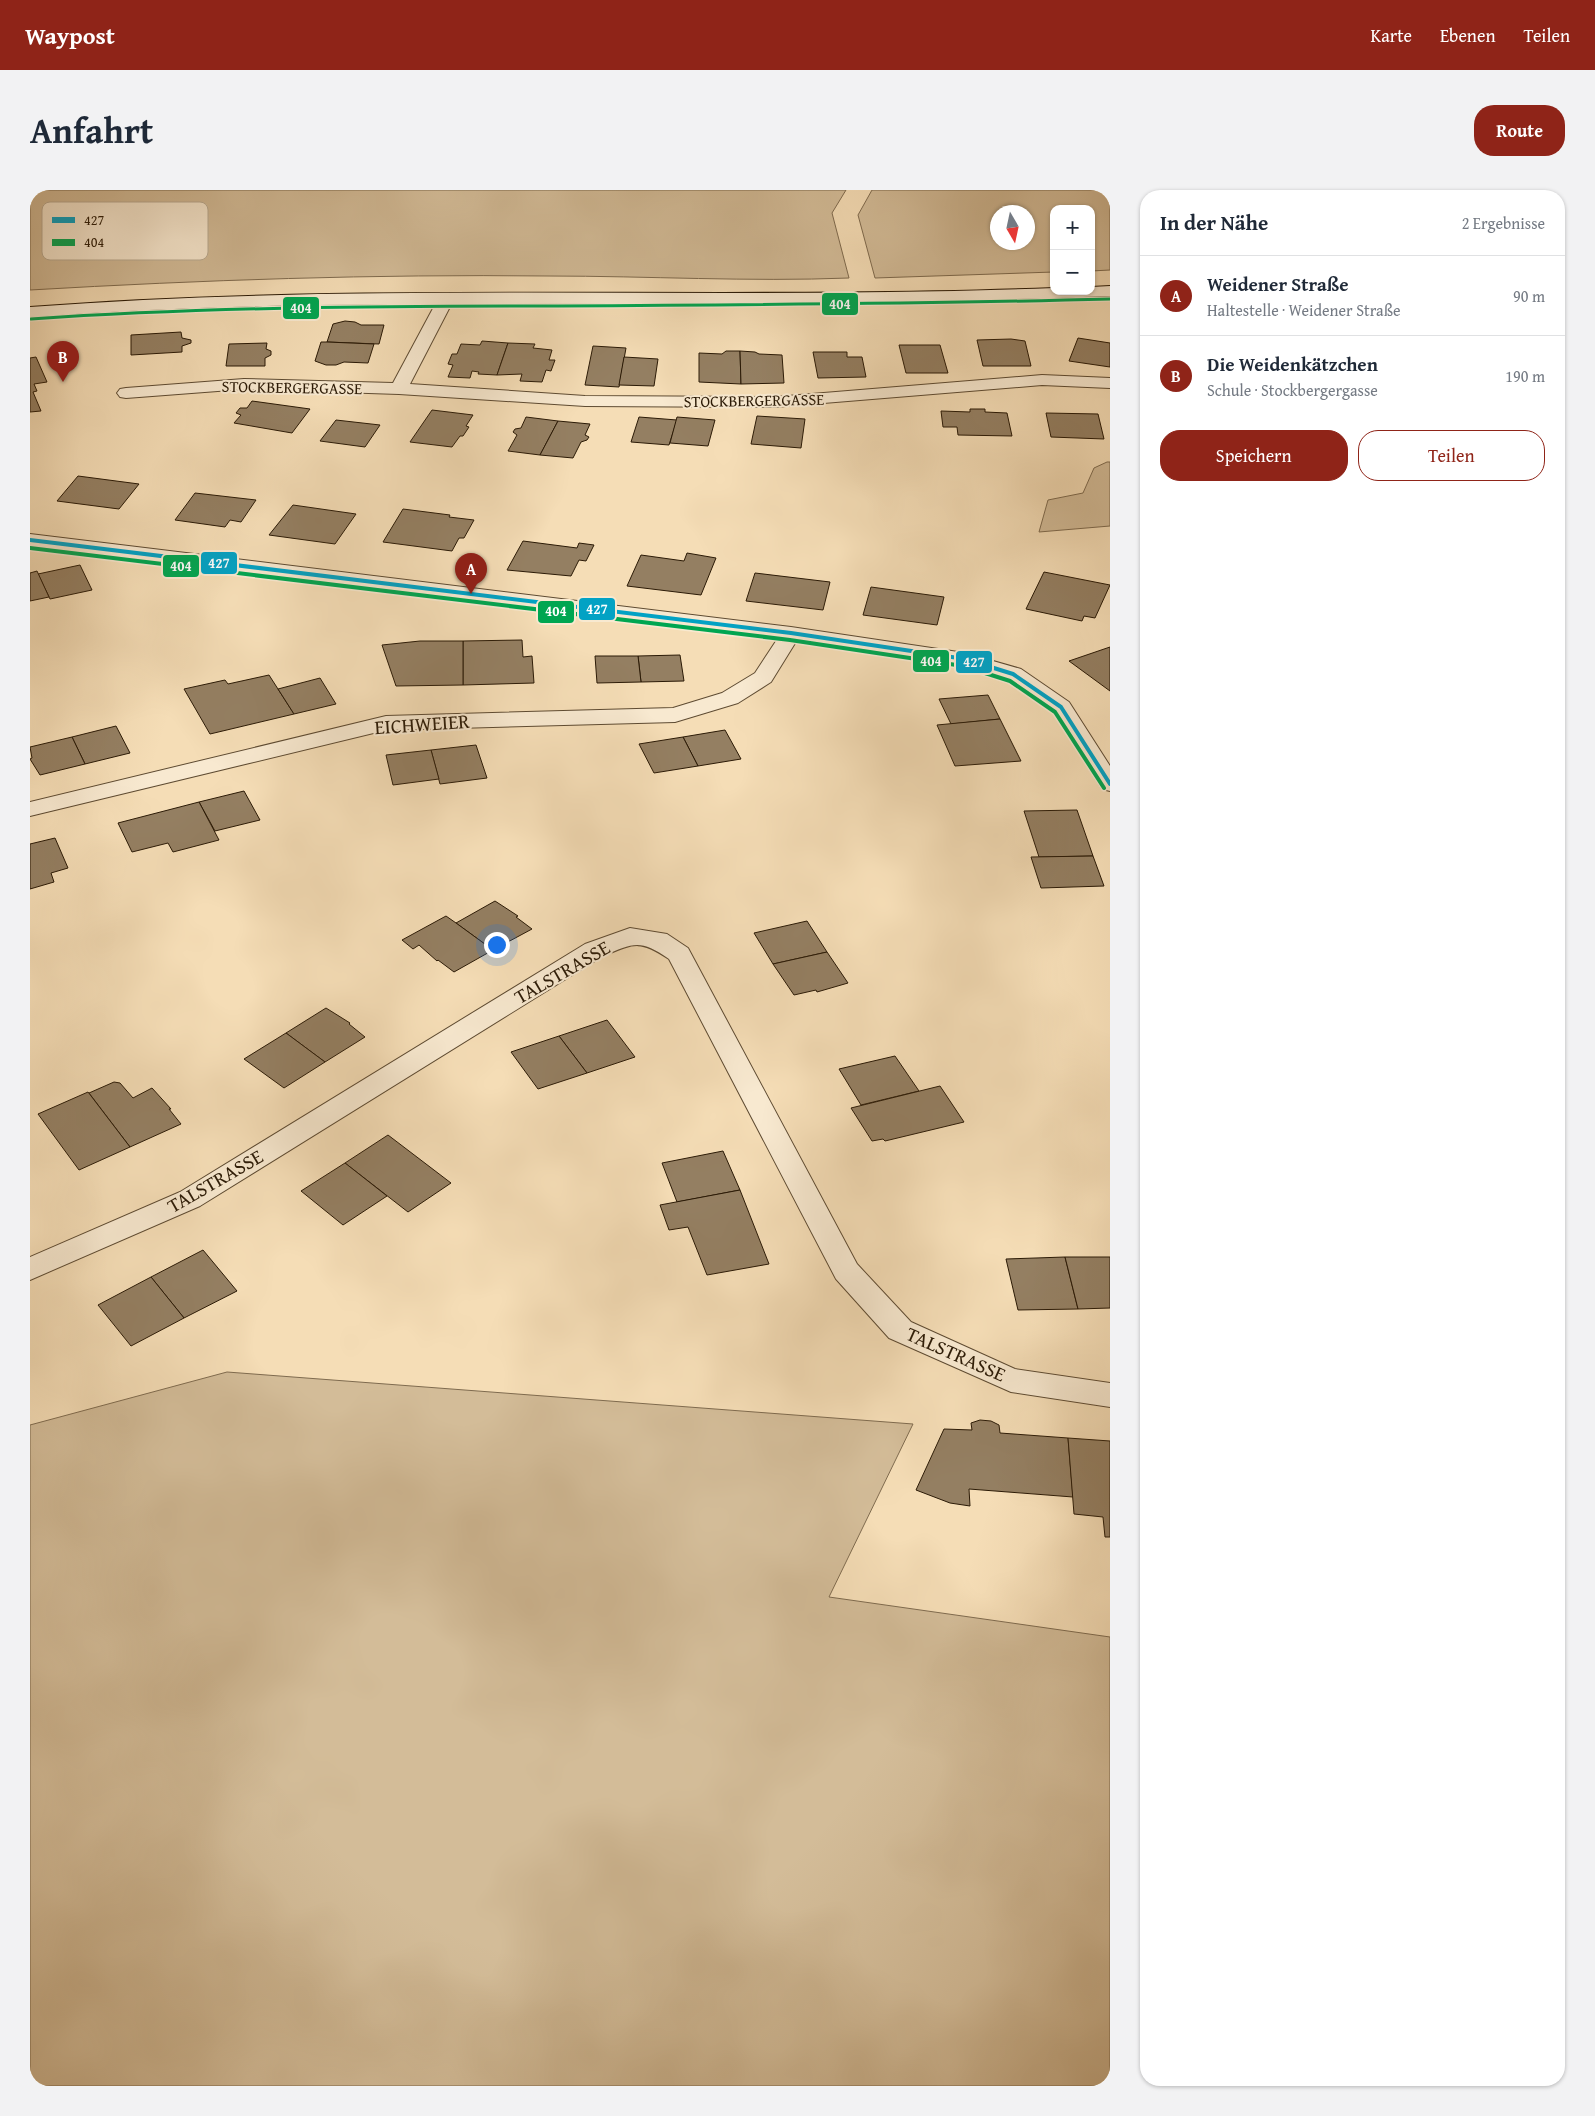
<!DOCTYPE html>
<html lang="de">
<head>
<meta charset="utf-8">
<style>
	:root { --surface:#fff; --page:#f2f2f3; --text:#1f2937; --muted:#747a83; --line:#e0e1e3; --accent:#8f2418 }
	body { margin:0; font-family:"Gentium Book Plus",serif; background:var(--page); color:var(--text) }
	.controls { position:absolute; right:15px; top:15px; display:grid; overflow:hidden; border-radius:10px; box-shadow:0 1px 4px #0004 }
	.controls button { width:45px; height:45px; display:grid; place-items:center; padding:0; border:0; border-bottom:1px solid var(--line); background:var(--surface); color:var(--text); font:25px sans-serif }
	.compass { position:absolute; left:960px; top:15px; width:45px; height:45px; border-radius:50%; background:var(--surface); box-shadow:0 1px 4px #0004; rotate:171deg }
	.you { position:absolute; left:466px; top:754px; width:18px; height:18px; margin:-12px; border:4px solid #fff; border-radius:50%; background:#1a73e8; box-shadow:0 0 0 8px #1a73e833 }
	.badge { display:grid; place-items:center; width:32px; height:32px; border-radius:50%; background:var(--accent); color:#fff; font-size:16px; font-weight:700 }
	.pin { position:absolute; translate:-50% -41px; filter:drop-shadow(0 1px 2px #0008) }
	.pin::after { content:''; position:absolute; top:26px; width:18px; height:15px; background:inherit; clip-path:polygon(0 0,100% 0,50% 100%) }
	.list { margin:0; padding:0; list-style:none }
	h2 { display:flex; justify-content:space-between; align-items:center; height:65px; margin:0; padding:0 20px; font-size:21px }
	h2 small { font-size:16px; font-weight:400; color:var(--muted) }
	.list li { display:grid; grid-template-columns:32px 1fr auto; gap:15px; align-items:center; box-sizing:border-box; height:80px; padding:0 20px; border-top:1px solid var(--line) }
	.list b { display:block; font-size:19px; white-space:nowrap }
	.list p { margin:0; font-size:16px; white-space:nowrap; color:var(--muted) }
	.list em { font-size:16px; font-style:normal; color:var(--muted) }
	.actions { display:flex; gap:10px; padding:15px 20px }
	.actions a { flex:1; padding:11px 0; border:1px solid var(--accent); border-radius:20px; text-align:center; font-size:18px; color:var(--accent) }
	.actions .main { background:var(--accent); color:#fff }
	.map { position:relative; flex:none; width:1080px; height:1896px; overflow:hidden; border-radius:20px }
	header { display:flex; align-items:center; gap:30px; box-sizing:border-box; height:70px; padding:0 25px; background:var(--accent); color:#fff }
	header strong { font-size:24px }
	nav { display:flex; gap:28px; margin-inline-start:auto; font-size:18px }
	.intro { display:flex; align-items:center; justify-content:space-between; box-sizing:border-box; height:120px; padding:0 30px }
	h1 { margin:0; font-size:35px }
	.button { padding:12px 22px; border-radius:20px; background:var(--accent); color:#fff; font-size:18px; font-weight:700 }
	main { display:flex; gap:30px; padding:0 30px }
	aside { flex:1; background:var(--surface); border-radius:20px; box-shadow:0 1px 4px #0004 }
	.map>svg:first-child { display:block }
	.green { fill:#d3bc98; stroke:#7f6b4f; fill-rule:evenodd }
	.building { fill:#947f62; stroke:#2b1a06 }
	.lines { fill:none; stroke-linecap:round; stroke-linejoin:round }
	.minor-casing { stroke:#5e4b32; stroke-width:2 }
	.secondary-casing { stroke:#2b1a06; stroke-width:2 }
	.minor { fill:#f8e9d0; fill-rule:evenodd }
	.secondary { fill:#f8e9d0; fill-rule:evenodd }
	.bus-1-casing { stroke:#f8e9d0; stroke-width:7 }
	.bus-2-far1-casing { stroke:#f8e9d0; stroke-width:5.5 }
	.bus-2-casing { stroke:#f8e9d0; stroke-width:7 }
	.bus-1 { stroke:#02a2c4; stroke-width:4 }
	.bus-2-far1 { stroke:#00a651; stroke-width:3 }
	.bus-2 { stroke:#00a651; stroke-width:4 }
	.labels { text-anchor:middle; stroke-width:4; stroke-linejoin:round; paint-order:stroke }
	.far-street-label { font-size:16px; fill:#2b1a06; stroke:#f8e9d0 }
	.street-label { font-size:20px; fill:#2b1a06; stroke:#f8e9d0 }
	.key { fill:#f8e9d0; stroke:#baab93; stroke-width:1 }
	.key-label { font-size:14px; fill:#2b1a06 }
	.line-badge { stroke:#f8e9d0; stroke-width:2 }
	.badge-label { font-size:14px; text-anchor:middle; font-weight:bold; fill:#fff }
</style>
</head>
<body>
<header>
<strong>Waypost</strong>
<nav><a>Karte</a><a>Ebenen</a><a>Teilen</a></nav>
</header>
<div class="intro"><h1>Anfahrt</h1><a class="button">Route</a></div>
<main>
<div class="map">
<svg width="1080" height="1896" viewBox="0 0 1080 1896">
	<rect width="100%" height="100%" fill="#f5ddb6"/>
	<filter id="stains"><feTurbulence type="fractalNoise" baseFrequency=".004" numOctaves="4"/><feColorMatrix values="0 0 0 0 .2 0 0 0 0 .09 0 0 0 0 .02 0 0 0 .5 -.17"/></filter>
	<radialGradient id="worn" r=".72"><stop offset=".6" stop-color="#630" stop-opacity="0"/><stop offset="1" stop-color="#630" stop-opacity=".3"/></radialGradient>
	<g class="green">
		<path d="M 0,0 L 816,0 L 802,23 L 819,88 C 719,92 618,86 518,86 C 345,84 172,90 0,100 Z"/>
		<path d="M 842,0 L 1080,0 L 1080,80 L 1061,81 L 1061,19 L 1024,19 L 1024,82 L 845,88 L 828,25 ZM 998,22 L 998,52 L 968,52 L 968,22 Z"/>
		<path d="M 1077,272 L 1080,272 L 1080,336 L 1009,342 L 1018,310 L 1053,303 L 1064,278 Z"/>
		<path d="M 197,1182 L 883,1234 L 799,1407 L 1080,1447 L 1080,1896 L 0,1896 L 0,1235 Z"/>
	</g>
	<g class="building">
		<path d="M 315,131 L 325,132 L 331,135 L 354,135 L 349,154 L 297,152 L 303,134 Z"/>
		<path d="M 151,142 L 152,148 L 161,150 L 161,153 L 152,156 L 152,162 L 101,165 L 101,145 Z"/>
		<path d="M 1048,148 L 1080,153 L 1080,177 L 1039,171 Z"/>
		<path d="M 981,149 L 995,151 L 1001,176 L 953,176 L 947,150 Z"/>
		<path d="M 452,151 L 478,153 L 467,185 L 448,184 L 449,182 L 442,181 L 440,188 L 418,187 L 423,175 L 418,174 L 422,164 L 427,164 L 431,154 L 450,155 Z"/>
		<path d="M 291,152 L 297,152 L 344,154 L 338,173 L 314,172 L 306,175 L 296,175 L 285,171 Z"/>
		<path d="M 237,153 L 236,159 L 241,161 L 241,165 L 235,168 L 235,176 L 196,176 L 199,154 Z"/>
		<path d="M 478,153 L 505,154 L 503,158 L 522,160 L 519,170 L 525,170 L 521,181 L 516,180 L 512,192 L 490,191 L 492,184 L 467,185 Z"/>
		<path d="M 869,155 L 910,155 L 918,183 L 876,183 Z"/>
		<path d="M 563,156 L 596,158 L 589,197 L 555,195 Z"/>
		<path d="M 696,161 L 710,161 L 711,194 L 669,192 L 669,163 L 692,164 Z"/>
		<path d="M 710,161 L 725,162 L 729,164 L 752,165 L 754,193 L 711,194 Z"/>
		<path d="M 783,162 L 817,162 L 817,167 L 832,167 L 836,187 L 788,188 Z"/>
		<path d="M 6,167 L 17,192 L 4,194 L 7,201 L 3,202 L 11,221 L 0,222 L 0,168 Z"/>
		<path d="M 594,167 L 628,169 L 624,196 L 589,195 Z"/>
		<path d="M 222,211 L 280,219 L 262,243 L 204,233 L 211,225 L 206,223 L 210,218 L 217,218 Z"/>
		<path d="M 940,219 L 955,219 L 955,222 L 977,223 L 982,246 L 928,245 L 927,237 L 913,237 L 911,221 L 940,222 Z"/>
		<path d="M 402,220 L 443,225 L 436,236 L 439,237 L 433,246 L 430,246 L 422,257 L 380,252 Z"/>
		<path d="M 1016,223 L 1068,224 L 1074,249 L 1021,247 Z"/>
		<path d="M 727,226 L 775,229 L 771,258 L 721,254 Z"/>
		<path d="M 496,227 L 528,231 L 510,265 L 478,261 L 487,245 L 483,242 L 485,239 L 491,238 Z"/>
		<path d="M 609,227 L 647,230 L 639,255 L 601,252 Z"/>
		<path d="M 647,227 L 685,230 L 678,256 L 640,253 Z"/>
		<path d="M 306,230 L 350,235 L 335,257 L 290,251 Z"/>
		<path d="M 528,231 L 560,234 L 555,245 L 559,247 L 557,250 L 551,252 L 543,268 L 510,265 Z"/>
		<path d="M 48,286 L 109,294 L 89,319 L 27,311 Z"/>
		<path d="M 165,303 L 226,310 L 211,332 L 200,330 L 195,337 L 145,330 Z"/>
		<path d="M 263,315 L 326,324 L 305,354 L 239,345 Z"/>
		<path d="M 373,319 L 420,325 L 419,327 L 444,330 L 434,348 L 429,348 L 422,361 L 353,352 Z"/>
		<path d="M 493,351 L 547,358 L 549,353 L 564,355 L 556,371 L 549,370 L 541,386 L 477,380 Z"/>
		<path d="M 657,363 L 686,368 L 671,405 L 597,396 L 611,365 L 654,371 Z"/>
		<path d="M 50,375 L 62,400 L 20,409 L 8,384 Z"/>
		<path d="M 7,381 L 19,407 L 0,411 L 0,383 Z"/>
		<path d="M 1014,382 L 1080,395 L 1065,428 L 1054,426 L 1052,431 L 996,419 Z"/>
		<path d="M 725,383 L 800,392 L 793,420 L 716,411 Z"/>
		<path d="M 841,397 L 914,407 L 907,435 L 833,425 Z"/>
		<path d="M 492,450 L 493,467 L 502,466 L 504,493 L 433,495 L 433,451 Z"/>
		<path d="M 390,451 L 433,451 L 433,495 L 366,496 L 352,455 Z"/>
		<path d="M 1080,457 L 1080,501 L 1039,471 Z"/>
		<path d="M 650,465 L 654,491 L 611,492 L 608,466 Z"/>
		<path d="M 565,466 L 608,466 L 611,492 L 567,493 Z"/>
		<path d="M 239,485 L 264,524 L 180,544 L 154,499 L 195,490 L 198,494 Z"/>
		<path d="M 290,488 L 306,514 L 264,524 L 248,499 Z"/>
		<path d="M 958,505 L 970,529 L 921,534 L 909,509 Z"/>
		<path d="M 970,529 L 991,571 L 925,576 L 907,535 Z"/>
		<path d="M 86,536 L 100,563 L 55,574 L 42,547 Z"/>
		<path d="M 695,540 L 711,569 L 668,576 L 653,547 Z"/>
		<path d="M 42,547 L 55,574 L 10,585 L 0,569 L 2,568 L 0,557 Z"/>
		<path d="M 653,547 L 668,576 L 624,583 L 609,554 Z"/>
		<path d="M 446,555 L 457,588 L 410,594 L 401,560 Z"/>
		<path d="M 401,560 L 409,589 L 363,595 L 356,565 Z"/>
		<path d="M 214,601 L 230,630 L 185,641 L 169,612 Z"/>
		<path d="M 169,612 L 189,650 L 143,662 L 138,653 L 102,662 L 88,633 Z"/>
		<path d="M 1047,620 L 1063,666 L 1009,667 L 994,621 Z"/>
		<path d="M 25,648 L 38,678 L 21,683 L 24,692 L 0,699 L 0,654 Z"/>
		<path d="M 1063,666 L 1074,696 L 1011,698 L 1001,667 Z"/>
		<path d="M 465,711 L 488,726 L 486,727 L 502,739 L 463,760 L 426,733 Z"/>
		<path d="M 416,726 L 426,733 L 463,760 L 424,782 L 408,770 L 407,771 L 389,755 L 383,759 L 372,750 Z"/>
		<path d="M 777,731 L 797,762 L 743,774 L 724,743 Z"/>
		<path d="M 797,762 L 818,793 L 787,802 L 786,800 L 764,805 L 743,774 Z"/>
		<path d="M 296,818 L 320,833 L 319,834 L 335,847 L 295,872 L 256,843 Z"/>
		<path d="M 577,830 L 605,867 L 557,883 L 529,846 Z"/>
		<path d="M 256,843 L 295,872 L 254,898 L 214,869 Z"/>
		<path d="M 529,846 L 557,883 L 508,899 L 481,862 Z"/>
		<path d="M 865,866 L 889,901 L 831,915 L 809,879 Z"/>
		<path d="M 84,892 L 90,893 L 103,908 L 122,898 L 141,919 L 139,919 L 151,934 L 100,957 L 59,903 Z"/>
		<path d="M 910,896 L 934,932 L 855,951 L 853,949 L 842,951 L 821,918 Z"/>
		<path d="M 58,902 L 100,957 L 49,980 L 8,924 Z"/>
		<path d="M 358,945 L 421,993 L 378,1022 L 315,973 Z"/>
		<path d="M 693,961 L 710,1000 L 647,1012 L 632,973 Z"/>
		<path d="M 315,973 L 357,1006 L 313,1035 L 271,1001 Z"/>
		<path d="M 710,1000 L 739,1074 L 677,1085 L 658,1037 L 639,1040 L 630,1015 Z"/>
		<path d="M 173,1060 L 207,1101 L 154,1128 L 121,1087 Z"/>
		<path d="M 1035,1067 L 1048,1119 L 988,1120 L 976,1069 Z"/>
		<path d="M 1035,1067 L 1080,1067 L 1080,1118 L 1048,1119 Z"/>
		<path d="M 121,1087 L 154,1128 L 101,1156 L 68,1115 Z"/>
		<path d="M 950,1230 L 961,1231 L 969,1235 L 970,1243 L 1038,1248 L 1043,1307 L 939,1299 L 940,1316 L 920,1313 L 886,1300 L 914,1239 L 942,1240 L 941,1233 Z"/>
		<path d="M 1038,1248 L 1080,1251 L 1080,1347 L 1075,1347 L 1073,1327 L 1044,1324 Z"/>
	</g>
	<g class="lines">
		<defs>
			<g id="minor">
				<path d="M 416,104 L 422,105 L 424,109 L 380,194 L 555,206 L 745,207 L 1012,185 L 1080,188 L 1080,198 L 1012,195 L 745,217 L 555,216 L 369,204 L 214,199 L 96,208 L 90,207 L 87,203 L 90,199 L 96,198 L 214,189 L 363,193 L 408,109 L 410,105 Z"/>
				<path d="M 0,344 L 761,437 L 935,463 L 991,479 L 1039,512 L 1080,576 L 1080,601 L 1072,599 L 1023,521 L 975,489 L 932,475 L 767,450 L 741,492 L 708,513 L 645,532 L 356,540 L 0,626 L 0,612 L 356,526 L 643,518 L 692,503 L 725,483 L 748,448 L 0,356 Z"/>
				<path d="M 600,738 L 637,744 L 658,758 L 827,1074 L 881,1132 L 985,1179 L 1080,1193 L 1080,1217 L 981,1202 L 859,1148 L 806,1089 L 639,769 C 610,749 604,753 573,766 L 170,1016 L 0,1090 L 0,1067 L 150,1002 L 555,754 Z"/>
			</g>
			<path id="secondary" d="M 1080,96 L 1080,106 C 877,114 675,113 472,114 C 315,114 157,115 0,127 L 0,117 C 340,91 683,111 1024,98 L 1024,101 L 1061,101 L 1061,97 Z"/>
		</defs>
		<use href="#minor" class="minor-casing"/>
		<use href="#secondary" class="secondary-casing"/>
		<use href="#minor" class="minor"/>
		<use href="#secondary" class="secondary"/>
		<defs>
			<path id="bus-1" d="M 0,350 L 761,443 L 935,469 L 983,484 L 1031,517 L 1080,594"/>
			<path id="bus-2-far1" d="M 1,129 C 176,117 351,116 527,116 C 711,115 896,114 1080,109"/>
			<path id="bus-2" d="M 0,358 L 760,450 L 933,476 L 980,491 L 1025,522 L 1074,598"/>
		</defs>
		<use href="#bus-1" class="bus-1-casing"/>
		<use href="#bus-2-far1" class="bus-2-far1-casing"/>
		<use href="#bus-2" class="bus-2-casing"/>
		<use href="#bus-1" class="bus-1"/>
		<use href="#bus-2-far1" class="bus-2-far1"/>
		<use href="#bus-2" class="bus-2"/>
	</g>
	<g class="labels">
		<g class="far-street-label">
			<text transform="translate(262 197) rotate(1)" y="6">STOCKBERGERGASSE</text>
			<text transform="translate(724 210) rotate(-1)" y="6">STOCKBERGERGASSE</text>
		</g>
		<g class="street-label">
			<text transform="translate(392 534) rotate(-4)" y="7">EICHWEIER</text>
			<text transform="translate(532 782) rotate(-30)" y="7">TALSTRASSE</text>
			<text transform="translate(185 991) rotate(-30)" y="7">TALSTRASSE</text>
			<text transform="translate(926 1164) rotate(24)" y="7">TALSTRASSE</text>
		</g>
	</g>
	<rect x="12" y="12" width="166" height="58" rx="8" class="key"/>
	<rect x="22" y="27" width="23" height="6" fill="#02a2c4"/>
	<rect x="22" y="49" width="23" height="7" fill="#00a651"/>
	<g class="key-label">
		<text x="54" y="35">427</text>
		<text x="54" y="57">404</text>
	</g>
	<g class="line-badge">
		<rect x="791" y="102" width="38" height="24" rx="5" fill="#00a651"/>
		<rect x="252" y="106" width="38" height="24" rx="5" fill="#00a651"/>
		<rect x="170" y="361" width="38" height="24" rx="5" fill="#02a2c4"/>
		<rect x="132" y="364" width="38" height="24" rx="5" fill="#00a651"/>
		<rect x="548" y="407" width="38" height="24" rx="5" fill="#02a2c4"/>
		<rect x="507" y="410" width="38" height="24" rx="5" fill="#00a651"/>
		<rect x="882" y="459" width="38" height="24" rx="5" fill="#00a651"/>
		<rect x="925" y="460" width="38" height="24" rx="5" fill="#02a2c4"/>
	</g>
	<g class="badge-label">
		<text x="810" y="119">404</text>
		<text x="271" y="123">404</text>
		<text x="189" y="378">427</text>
		<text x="151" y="381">404</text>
		<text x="567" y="424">427</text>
		<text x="526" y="426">404</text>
		<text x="901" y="476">404</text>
		<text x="944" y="477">427</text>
	</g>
	<rect width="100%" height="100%" filter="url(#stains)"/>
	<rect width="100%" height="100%" fill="url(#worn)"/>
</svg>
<div class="controls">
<button>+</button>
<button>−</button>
</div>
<svg class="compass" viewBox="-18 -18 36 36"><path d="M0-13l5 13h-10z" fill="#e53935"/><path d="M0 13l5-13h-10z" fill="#747a83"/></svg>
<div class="you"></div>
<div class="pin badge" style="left:441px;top:404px">A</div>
<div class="pin badge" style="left:33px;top:192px">B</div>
</div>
<aside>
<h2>In der Nähe<small>2 Ergebnisse</small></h2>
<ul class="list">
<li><span class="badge">A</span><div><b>Weidener Straße</b><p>Haltestelle · Weidener Straße</p></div><em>90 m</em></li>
<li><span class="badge">B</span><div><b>Die Weidenkätzchen</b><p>Schule · Stockbergergasse</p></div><em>190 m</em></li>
</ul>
<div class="actions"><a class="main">Speichern</a><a>Teilen</a></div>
</aside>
</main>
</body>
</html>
